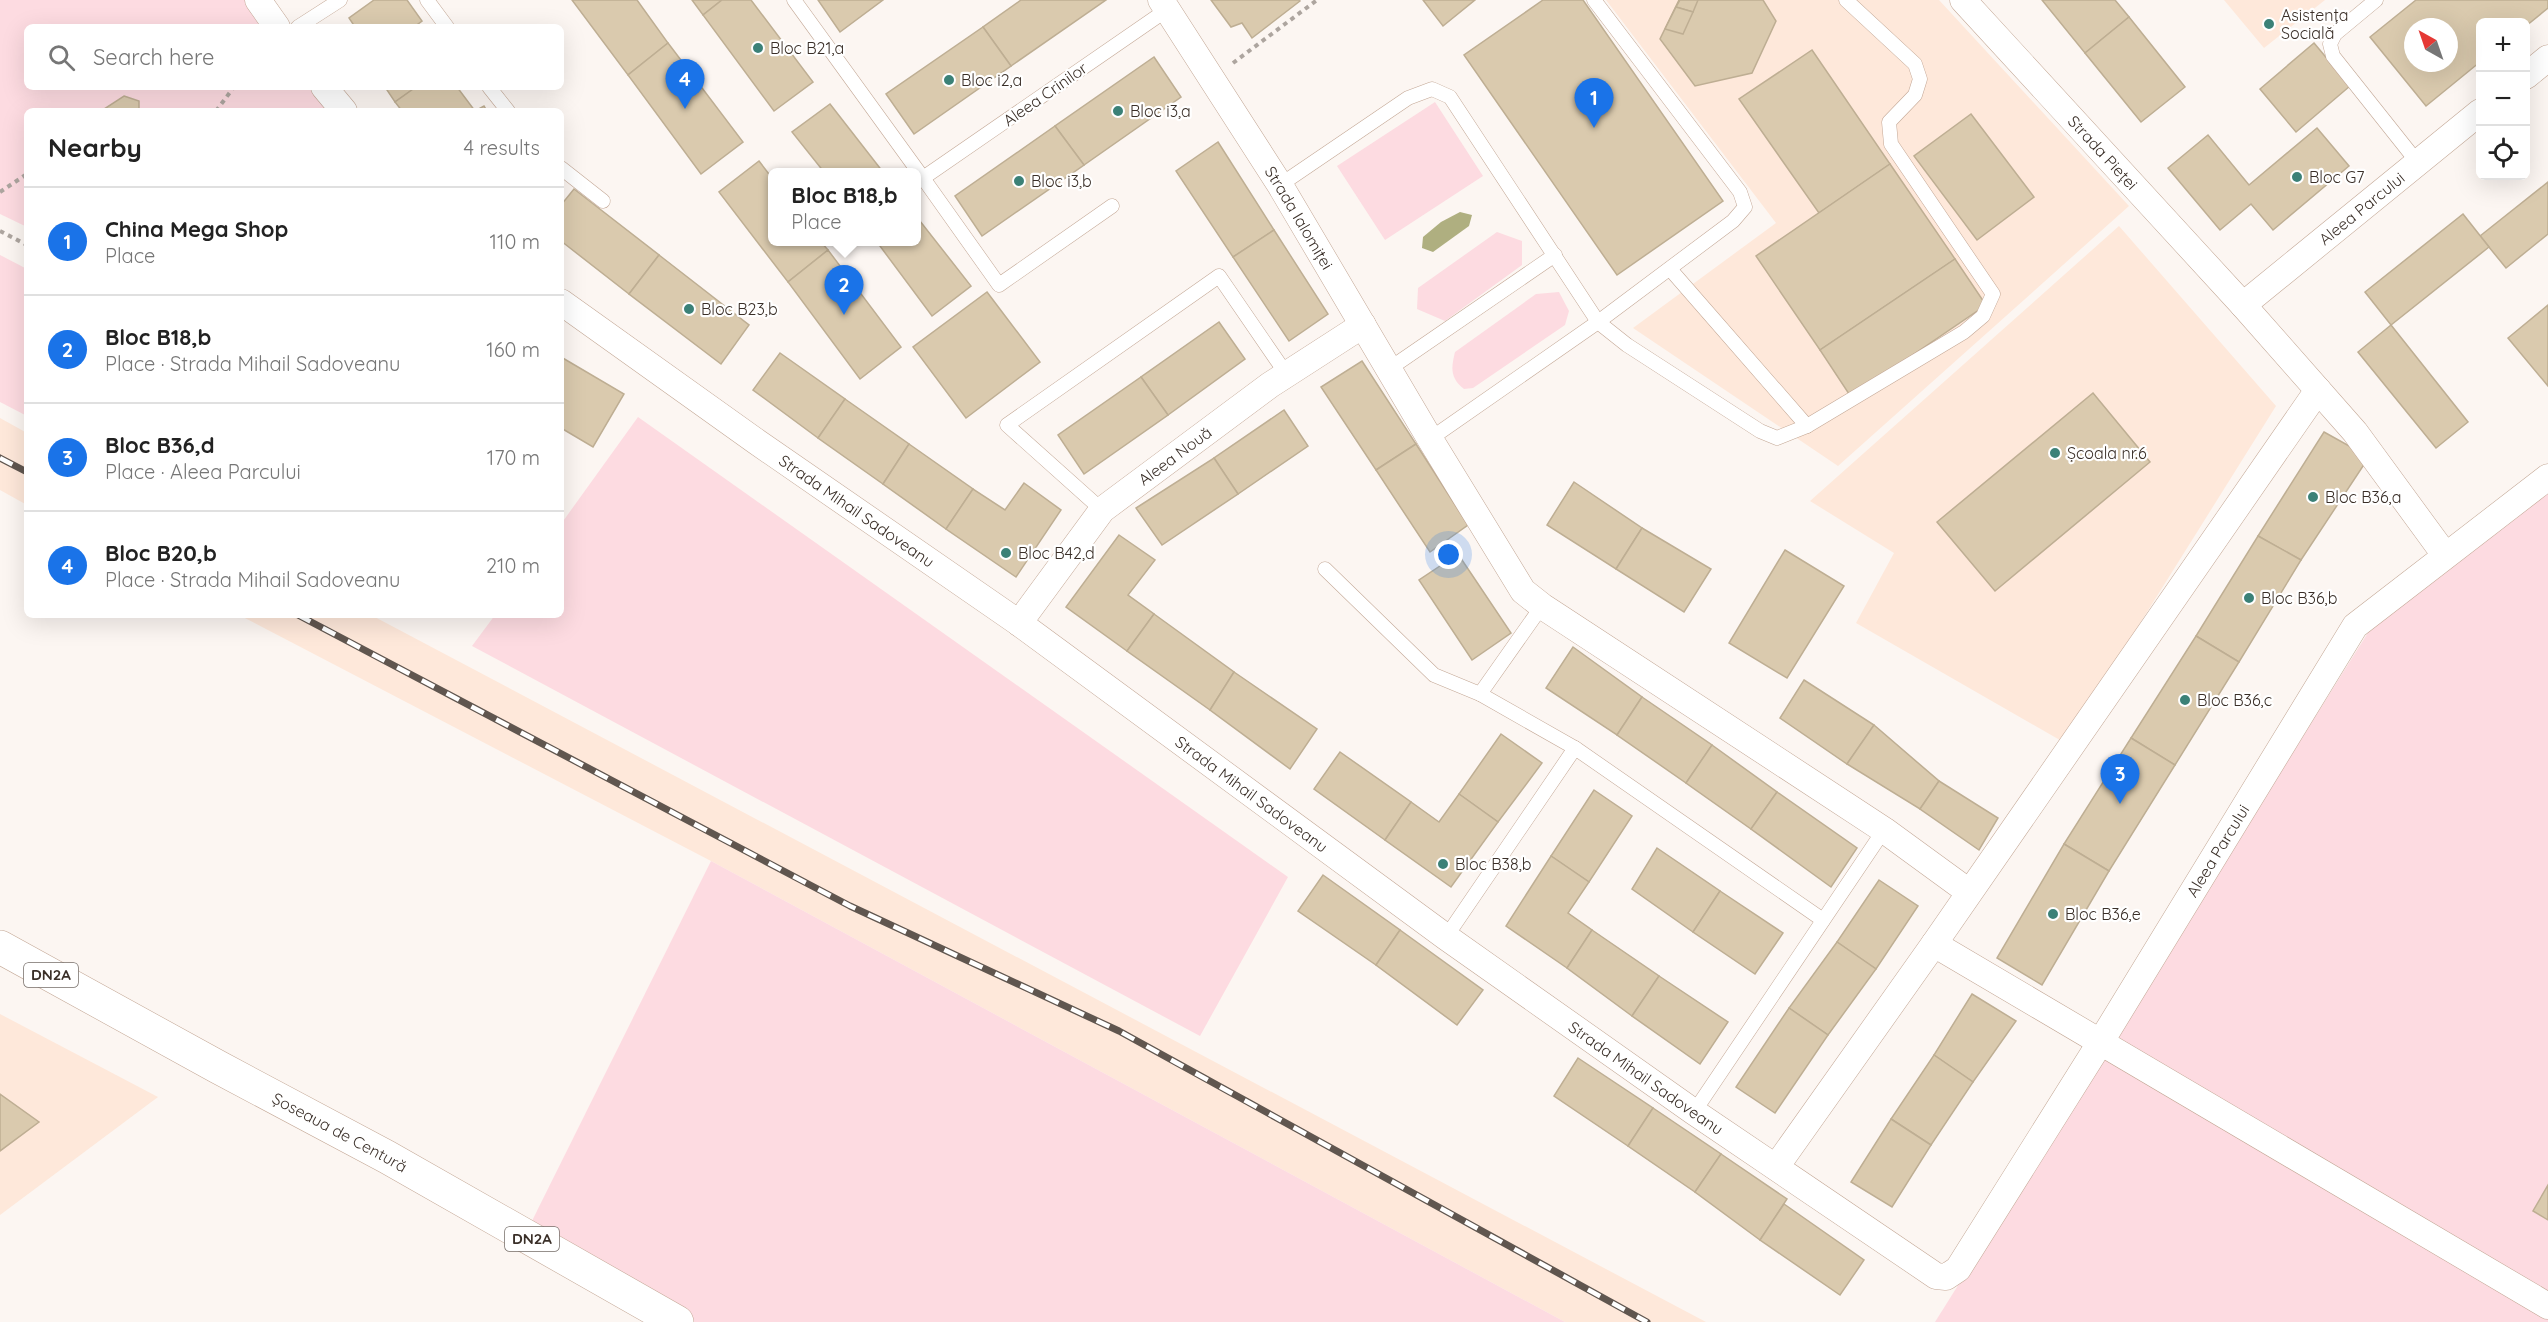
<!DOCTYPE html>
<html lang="en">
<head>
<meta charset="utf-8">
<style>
	:root { --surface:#fff; --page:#f2f2f2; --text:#222; --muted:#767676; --line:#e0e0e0; --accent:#1a73e8 }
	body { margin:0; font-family:Quicksand,sans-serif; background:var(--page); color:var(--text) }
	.controls { position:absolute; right:18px; top:18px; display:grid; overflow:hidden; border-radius:9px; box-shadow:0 6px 24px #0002 }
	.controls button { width:54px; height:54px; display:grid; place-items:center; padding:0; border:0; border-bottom:2px solid var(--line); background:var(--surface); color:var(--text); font:30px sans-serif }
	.compass { position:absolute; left:2404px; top:18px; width:54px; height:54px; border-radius:50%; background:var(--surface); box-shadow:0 6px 24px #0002; rotate:320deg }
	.you { position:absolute; left:1449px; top:555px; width:21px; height:21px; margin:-15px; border:4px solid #fff; border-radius:50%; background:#1a73e8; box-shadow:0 0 0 9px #1a73e833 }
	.badge { display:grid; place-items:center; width:39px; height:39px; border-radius:50%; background:var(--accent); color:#fff; font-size:20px; font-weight:700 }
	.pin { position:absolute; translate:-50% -50px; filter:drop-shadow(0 2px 3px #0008) }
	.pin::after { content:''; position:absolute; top:32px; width:21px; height:18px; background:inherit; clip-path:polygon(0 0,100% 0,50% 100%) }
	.popup { position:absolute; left:768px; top:168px; width:153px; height:78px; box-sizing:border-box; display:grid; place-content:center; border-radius:9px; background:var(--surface); filter:drop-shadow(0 2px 4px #0005); font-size:20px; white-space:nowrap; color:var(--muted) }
	.popup b { font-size:22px; color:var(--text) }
	.popup::after { content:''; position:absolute; left:50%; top:100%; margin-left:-12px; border:12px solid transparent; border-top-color:var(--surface) }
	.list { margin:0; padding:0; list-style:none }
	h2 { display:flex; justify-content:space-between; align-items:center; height:78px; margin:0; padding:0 24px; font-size:26px }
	h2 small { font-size:20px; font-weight:400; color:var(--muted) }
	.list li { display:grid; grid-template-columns:39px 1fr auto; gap:18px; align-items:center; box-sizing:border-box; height:108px; padding:0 24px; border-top:2px solid var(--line) }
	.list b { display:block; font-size:22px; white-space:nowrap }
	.list p { margin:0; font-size:20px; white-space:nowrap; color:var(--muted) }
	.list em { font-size:20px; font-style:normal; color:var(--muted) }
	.icon { flex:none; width:33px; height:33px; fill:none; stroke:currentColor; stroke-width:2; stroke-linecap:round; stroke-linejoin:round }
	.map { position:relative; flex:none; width:2548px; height:1322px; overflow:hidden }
	.search { position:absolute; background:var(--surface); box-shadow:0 6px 24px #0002; left:24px; top:24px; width:540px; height:66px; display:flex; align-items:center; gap:15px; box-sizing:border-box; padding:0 21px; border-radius:9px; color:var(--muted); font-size:22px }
	.panel { position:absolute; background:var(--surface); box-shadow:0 6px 24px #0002; left:24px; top:108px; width:540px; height:510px; border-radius:9px }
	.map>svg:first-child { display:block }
	.built { fill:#fee8da }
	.green { fill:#fddbe1 }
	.water { fill:#afaf80 }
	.building { fill:#dacaae; stroke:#beae93; stroke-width:1.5; fill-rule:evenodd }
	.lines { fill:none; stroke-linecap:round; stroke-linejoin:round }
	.lane-casing { stroke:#c3a795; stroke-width:15 }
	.street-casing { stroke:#c3a795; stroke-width:27 }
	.highway-casing { stroke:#c3a795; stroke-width:34 }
	.path { stroke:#ada59f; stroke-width:4; stroke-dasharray:4.5 4.5; stroke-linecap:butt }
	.lane { stroke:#fff; stroke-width:14 }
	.street { stroke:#fff; stroke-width:26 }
	.highway { stroke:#fff; stroke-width:33 }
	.rail-casing { stroke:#60564f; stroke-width:7 }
	.rail { stroke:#fff; stroke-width:4.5; stroke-dasharray:14; stroke-linecap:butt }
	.poi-dot { fill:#3b8177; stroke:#fff; stroke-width:2 }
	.labels { text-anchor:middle; stroke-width:4.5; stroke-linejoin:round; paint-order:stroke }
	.shield { fill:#fff; stroke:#756d68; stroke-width:1.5 }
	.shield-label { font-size:15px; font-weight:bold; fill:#3a2f28 }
	.poi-label { font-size:16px; fill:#3a2f28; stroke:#fff; text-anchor:start }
	.street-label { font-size:16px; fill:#3a2f28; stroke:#fff }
</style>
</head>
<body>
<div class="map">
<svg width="2548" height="1322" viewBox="0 0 2548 1322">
	<rect width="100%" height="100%" fill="#fcf6f2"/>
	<g class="built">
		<path d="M 1606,0 L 1939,0 L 2129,206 L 1838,466 L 1633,328 L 1776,223 Z"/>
		<path d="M 2224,0 L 2325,0 L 2264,48 Z"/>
		<path d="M 2119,226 L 2276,406 L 2065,743 L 1856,623 L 1894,553 L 1810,501 Z"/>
		<path d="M 0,418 L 27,433 L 27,505 L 0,490 Z"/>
		<path d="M 239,615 L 371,615 L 1706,1322 L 1565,1322 L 711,861 Z"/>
		<path d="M 0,1014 L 158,1097 L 0,1215 Z"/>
	</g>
	<g class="green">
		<path d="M 0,0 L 258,0 L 277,27 L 27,27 L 27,87 L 324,87 L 344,111 L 27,111 L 27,227 L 0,214 Z"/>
		<path d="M 1435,102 L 1483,176 L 1385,240 L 1337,166 Z"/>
		<path d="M 1497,232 L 1522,241 L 1522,265 L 1445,321 L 1417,309 L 1418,288 Z"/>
		<path d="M 0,255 L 27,269 L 27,416 L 0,402 Z"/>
		<path d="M 1559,292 L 1569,311 L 1565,325 L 1473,388 L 1464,389 C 1450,378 1451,368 1455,352 L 1536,294 Z"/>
		<path d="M 638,417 L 1288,877 L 1200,1036 L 472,646 L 495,615 L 561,615 L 561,524 Z"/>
		<path d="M 2548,487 L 2548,1322 L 1935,1322 L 2369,631 Z"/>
		<path d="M 711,861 L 1565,1322 L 651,1322 L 520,1245 Z"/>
	</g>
	<path class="water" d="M 1460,212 L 1472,215 L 1469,226 L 1433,252 L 1422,248 L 1423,237 L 1441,222 Z"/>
	<g class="building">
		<path d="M 374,0 L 407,0 L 422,21 L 414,27 L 355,27 L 349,18 Z"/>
		<path d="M 572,0 L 637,0 L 668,43 L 628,75 Z"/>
		<path d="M 692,0 L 722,0 L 703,15 Z"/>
		<path d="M 722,0 L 751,0 L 813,82 L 774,111 L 703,15 Z"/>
		<path d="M 818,0 L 883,0 L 840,32 Z"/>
		<path d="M 1021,0 L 1106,0 L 1011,66 L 983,27 Z"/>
		<path d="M 1211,0 L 1299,0 L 1300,1 L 1252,38 L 1242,23 L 1231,27 Z"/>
		<path d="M 1423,0 L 1475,0 L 1443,26 Z"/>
		<path d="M 1543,0 L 1583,0 L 1723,201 L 1617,275 L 1464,55 Z"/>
		<path d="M 1679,0 L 1763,0 L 1776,21 L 1752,73 L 1695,86 L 1660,39 Z"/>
		<path d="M 1680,0 L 1698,0 L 1693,12 L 1676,7 Z"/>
		<path d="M 2042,0 L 2115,0 L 2129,17 L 2085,53 Z"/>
		<path d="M 2416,0 L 2548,0 L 2548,8 L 2526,26 L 2526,22 L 2480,22 L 2480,62 L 2426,106 L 2370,37 ZM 2413,27 L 2449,27 L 2449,63 L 2413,63 Z"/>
		<path d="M 1676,7 L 1693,12 L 1683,34 L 1665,29 Z"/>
		<path d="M 2129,17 L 2185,87 L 2141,122 L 2085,53 Z"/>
		<path d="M 983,27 L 1011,66 L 914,134 L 886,94 Z"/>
		<path d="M 668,43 L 743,142 L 701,174 L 628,75 Z"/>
		<path d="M 2314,43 L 2350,86 L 2296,132 L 2260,89 Z"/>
		<path d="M 1812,50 L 1890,164 L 1819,213 L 1739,99 Z"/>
		<path d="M 1154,57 L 1181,97 L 1084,165 L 1055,126 Z"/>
		<path d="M 385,87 L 416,87 L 395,102 Z"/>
		<path d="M 416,87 L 457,87 L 475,111 L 484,106 L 487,111 L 402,111 L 395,102 Z"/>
		<path d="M 124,96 L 139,101 L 139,111 L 101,111 Z"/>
		<path d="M 830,104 L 883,172 L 824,172 L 792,132 Z"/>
		<path d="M 1971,114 L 2034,197 L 1977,240 L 1914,156 Z"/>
		<path d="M 1055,126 L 1084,165 L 982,236 L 955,196 Z"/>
		<path d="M 2317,128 L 2349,166 L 2273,230 L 2251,204 L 2220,230 L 2168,168 L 2208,135 L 2249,185 Z"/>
		<path d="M 1218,142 L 1274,230 L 1233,257 L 1176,171 Z"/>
		<path d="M 759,161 L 772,178 L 772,242 L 821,242 L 828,250 L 788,282 L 719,192 Z"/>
		<path d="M 1890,164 L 1955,259 L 1820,350 L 1756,256 Z"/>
		<path d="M 2548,182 L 2548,234 L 2506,268 L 2480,236 Z"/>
		<path d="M 574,189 L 659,255 L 629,294 L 561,241 L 561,205 Z"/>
		<path d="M 2463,214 L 2489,247 L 2391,325 L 2365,292 Z"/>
		<path d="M 916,216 L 971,286 L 932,316 L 877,242 L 916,242 Z"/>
		<path d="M 1274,230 L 1328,314 L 1289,341 L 1233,257 Z"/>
		<path d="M 828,250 L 901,347 L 860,379 L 788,282 Z"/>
		<path d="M 659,255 L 749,325 L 721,364 L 629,294 Z"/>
		<path d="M 1955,259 L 1986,305 L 1851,397 L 1820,350 Z"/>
		<path d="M 987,292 L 1040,362 L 966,418 L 913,347 Z"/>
		<path d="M 2548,305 L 2548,386 L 2508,338 Z"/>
		<path d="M 1219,322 L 1245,359 L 1168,415 L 1141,377 Z"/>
		<path d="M 2391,325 L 2468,422 L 2436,448 L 2358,352 Z"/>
		<path d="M 780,353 L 845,399 L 818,438 L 753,390 Z"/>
		<path d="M 561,357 L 624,394 L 593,447 L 561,428 Z"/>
		<path d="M 1362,361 L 1416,444 L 1376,470 L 1321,387 Z"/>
		<path d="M 1141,377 L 1168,415 L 1084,474 L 1058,435 Z"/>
		<path d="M 2093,393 L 2150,462 L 1995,591 L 1937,522 Z"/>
		<path d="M 845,399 L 909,444 L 883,484 L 818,438 Z"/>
		<path d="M 1284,410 L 1308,446 L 1238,494 L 1214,458 Z"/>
		<path d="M 2324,432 L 2369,457 L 2301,560 L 2258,536 Z"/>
		<path d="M 909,444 L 973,489 L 946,529 L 883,484 Z"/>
		<path d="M 1416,444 L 1468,525 L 1430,552 L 1376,470 Z"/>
		<path d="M 1214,458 L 1238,494 L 1162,545 L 1136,508 Z"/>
		<path d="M 1574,482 L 1642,528 L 1616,569 L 1547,525 Z"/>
		<path d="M 1024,483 L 1061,510 L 1016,577 L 946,529 L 973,489 L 1005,510 Z"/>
		<path d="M 1642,528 L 1711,569 L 1684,612 L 1616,569 Z"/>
		<path d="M 1119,535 L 1155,560 L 1128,595 L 1154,614 L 1127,651 L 1066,607 Z"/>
		<path d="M 2258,536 L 2301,560 L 2239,662 L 2196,636 Z"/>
		<path d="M 1785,550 L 1844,586 L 1787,678 L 1729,643 Z"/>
		<path d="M 1458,554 L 1511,633 L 1472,660 L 1419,580 Z"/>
		<path d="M 1154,614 L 1234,672 L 1210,710 L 1127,651 Z"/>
		<path d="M 2196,636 L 2239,662 L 2175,765 L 2131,738 Z"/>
		<path d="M 1573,647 L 1642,697 L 1617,735 L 1546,688 Z"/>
		<path d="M 1234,672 L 1317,729 L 1290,769 L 1210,710 Z"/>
		<path d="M 1804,680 L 1874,725 L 1847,764 L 1780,718 Z"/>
		<path d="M 1642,697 L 1712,745 L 1686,783 L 1617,735 Z"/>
		<path d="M 1874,725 L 1939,781 L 1920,809 L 1847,764 Z"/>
		<path d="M 1501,734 L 1542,763 L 1498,822 L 1459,794 Z"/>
		<path d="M 2131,738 L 2175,765 L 2109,871 L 2064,844 Z"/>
		<path d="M 1712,745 L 1777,792 L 1751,829 L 1686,783 Z"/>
		<path d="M 1340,752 L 1411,802 L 1385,840 L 1314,789 Z"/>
		<path d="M 1939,781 L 1998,818 L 1979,850 L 1920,809 Z"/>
		<path d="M 1594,790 L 1632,816 L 1589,882 L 1551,856 Z"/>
		<path d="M 1777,792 L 1857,848 L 1831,887 L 1751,829 Z"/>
		<path d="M 1459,794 L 1498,822 L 1451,887 L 1385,840 L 1411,802 L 1439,822 Z"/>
		<path d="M 2064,844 L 2109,871 L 2042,985 L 1997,958 Z"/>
		<path d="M 1657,848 L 1720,891 L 1693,932 L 1632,889 Z"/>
		<path d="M 1551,856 L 1589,882 L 1568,913 L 1592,930 L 1567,968 L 1506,926 Z"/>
		<path d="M 1323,875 L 1400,930 L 1376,965 L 1298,911 Z"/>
		<path d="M 1879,880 L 1918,906 L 1876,969 L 1837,942 Z"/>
		<path d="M 1720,891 L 1783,933 L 1755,974 L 1693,932 Z"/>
		<path d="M 1400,930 L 1483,990 L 1457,1025 L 1376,965 Z"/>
		<path d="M 1592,930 L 1659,976 L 1632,1016 L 1567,968 Z"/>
		<path d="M 1837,942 L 1876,969 L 1828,1035 L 1789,1008 Z"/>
		<path d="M 1659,976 L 1728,1022 L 1700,1064 L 1632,1016 Z"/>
		<path d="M 1972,994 L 2016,1021 L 1973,1082 L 1934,1055 Z"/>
		<path d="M 1789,1008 L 1828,1035 L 1775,1113 L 1736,1087 Z"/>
		<path d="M 1934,1055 L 1973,1082 L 1931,1145 L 1891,1119 Z"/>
		<path d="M 1578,1058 L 1653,1108 L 1628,1146 L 1554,1096 Z"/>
		<path d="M 0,1094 L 39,1122 L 0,1151 Z"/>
		<path d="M 1653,1108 L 1721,1154 L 1695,1192 L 1628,1146 Z"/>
		<path d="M 1891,1119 L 1931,1145 L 1892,1207 L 1851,1182 Z"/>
		<path d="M 1721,1154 L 1787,1199 L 1760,1240 L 1695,1192 Z"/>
		<path d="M 2548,1185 L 2548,1220 L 2533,1211 Z"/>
		<path d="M 1784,1204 L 1864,1260 L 1840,1295 L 1760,1240 Z"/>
	</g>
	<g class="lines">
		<defs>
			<g id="lane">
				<path d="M 427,0 L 447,27"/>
				<path d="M 794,0 L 923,178 L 1168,9"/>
				<path d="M 2376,0 L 2335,34 L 2330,44 L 2333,56 L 2418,163"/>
				<path d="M 298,27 L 340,0"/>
				<path d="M 489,87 L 508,111"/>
				<path d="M 561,168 L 603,201"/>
				<path d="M 923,178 L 999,285 L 1112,206"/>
				<path d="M 1280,185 L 1408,98 L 1432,89 L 1450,97 L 1598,322 L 1627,345 L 1760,431 L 1777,438 L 1807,426 L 1964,332 L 1983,316 L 1993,294 L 1891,144 L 1889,122 L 1915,95 L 1920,79 L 1915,64 L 1846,0"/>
				<path d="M 1670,269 L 1807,426"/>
				<path d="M 1389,369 L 1555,255"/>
				<path d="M 1430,439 L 1598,322 L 1733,221 L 1745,207 L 1740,192 L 1594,0"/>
				<path d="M 1102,510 L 1007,425 L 1219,276 L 1287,375"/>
				<path d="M 1325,569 L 1434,675 L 1480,694 L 1542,606"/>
				<path d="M 1480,694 L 1575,748"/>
				<path d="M 1446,937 L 1575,748 L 1823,920"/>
				<path d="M 1694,1112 L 1884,830"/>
			</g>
			<g id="street">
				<path d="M 258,0 L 277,27"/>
				<path id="s1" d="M 1161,0 L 1280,185 L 1430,439 L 1523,591 L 1542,606 L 1884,830 L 1969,892"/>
				<path id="s2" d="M 1963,0 L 2243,305 L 2355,432 L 2445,555"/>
				<path d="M 2526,76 L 2548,58"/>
				<path d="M 324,87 L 344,111"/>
				<path id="s3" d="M 561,302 L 757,442 L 1019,623 L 1446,937 L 1694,1112 L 1936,1276 L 1946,1277 L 1958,1269 L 2100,1043 L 2355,626 L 2548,477"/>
				<path id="s4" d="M 2243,305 L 2480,112"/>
				<path id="s5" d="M 1019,623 L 1102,510 L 1270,385 L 1363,325"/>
				<path d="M 1934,944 L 2548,1306"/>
				<path d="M 1776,1167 L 1934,944 L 2318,390"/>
			</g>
			<g id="highway">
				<path id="s6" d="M 0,947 L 218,1067 L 387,1157 L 677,1322"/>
			</g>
		</defs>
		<use href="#lane" class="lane-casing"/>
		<use href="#street" class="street-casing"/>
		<use href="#highway" class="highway-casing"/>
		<g class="path">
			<path d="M 1233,63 L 1317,0"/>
			<path d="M 216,111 L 234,87"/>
			<path d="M 0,192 L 27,174"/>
			<path d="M 0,231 L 27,245"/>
		</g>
		<use href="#lane" class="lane"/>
		<use href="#street" class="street"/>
		<use href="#highway" class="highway"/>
		<defs>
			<g id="rail">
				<path d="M 0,458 L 27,472"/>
				<path d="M 298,615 L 850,906 L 1119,1031 L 1647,1322"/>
			</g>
		</defs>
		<use href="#rail" class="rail-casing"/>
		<use href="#rail" class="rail"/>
	</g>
	<g class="poi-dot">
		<circle cx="2269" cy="24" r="6"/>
		<circle cx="758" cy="48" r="6"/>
		<circle cx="949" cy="80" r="6"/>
		<circle cx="1118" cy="111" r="6"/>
		<circle cx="2297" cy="177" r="6"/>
		<circle cx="1019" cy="181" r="6"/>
		<circle cx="689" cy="309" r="6"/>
		<circle cx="2055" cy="453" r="6"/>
		<circle cx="2313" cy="497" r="6"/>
		<circle cx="1006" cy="553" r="6"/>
		<circle cx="2249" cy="598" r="6"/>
		<circle cx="2185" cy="700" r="6"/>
		<circle cx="1443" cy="864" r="6"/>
		<circle cx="2053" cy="914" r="6"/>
	</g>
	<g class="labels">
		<g class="shield">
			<rect x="24" y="963" width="54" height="24" rx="4.5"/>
			<rect x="505" y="1227" width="54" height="24" rx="4.5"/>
		</g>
		<g class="shield-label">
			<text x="51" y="980">DN2A</text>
			<text x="532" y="1244">DN2A</text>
		</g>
		<g class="poi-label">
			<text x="2281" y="21">Asistența<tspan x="2281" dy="18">Socială</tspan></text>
			<text x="770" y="54">Bloc B21,a</text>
			<text x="961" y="86">Bloc i2,a</text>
			<text x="1130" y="117">Bloc i3,a</text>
			<text x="2309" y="183">Bloc G7</text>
			<text x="1031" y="187">Bloc i3,b</text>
			<text x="701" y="315">Bloc B23,b</text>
			<text x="2067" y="459">Școala nr.6</text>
			<text x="2325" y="503">Bloc B36,a</text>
			<text x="1018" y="559">Bloc B42,d</text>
			<text x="2261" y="604">Bloc B36,b</text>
			<text x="2197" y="706">Bloc B36,c</text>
			<text x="1455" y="870">Bloc B38,b</text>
			<text x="2065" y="920">Bloc B36,e</text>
		</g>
		<g class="street-label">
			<text transform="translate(1045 94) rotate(-35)" y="6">Aleea Crinilor</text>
			<text dy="6" stroke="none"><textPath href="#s2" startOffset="207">Strada Pieței</textPath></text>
			<text dy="6" stroke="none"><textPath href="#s4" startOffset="153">Aleea Parcului</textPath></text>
			<text dy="6" stroke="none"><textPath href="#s1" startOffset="258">Strada Ialomiței</textPath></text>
			<text dy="6" stroke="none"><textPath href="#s5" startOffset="231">Aleea Nouă</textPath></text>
			<text dy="6" stroke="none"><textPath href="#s3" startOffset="362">Strada Mihail Sadoveanu</textPath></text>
			<text dy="6" stroke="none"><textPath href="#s3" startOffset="848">Strada Mihail Sadoveanu</textPath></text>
			<text dy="6" stroke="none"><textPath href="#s3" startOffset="2202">Aleea Parcului</textPath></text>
			<text dy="6" stroke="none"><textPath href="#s3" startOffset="1334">Strada Mihail Sadoveanu</textPath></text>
			<text dy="6" stroke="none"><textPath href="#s6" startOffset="387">Șoseaua de Centură</textPath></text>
		</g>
	</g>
</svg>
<div class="controls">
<button>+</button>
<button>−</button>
<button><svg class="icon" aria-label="locate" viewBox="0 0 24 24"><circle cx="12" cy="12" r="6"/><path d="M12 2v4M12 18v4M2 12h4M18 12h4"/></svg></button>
</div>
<svg class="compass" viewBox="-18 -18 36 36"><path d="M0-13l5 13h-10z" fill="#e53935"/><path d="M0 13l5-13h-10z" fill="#767676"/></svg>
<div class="you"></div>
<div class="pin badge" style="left:1594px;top:128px">1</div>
<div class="pin badge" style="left:844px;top:315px">2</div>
<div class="popup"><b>Bloc B18,b</b>Place</div>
<div class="pin badge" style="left:2120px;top:804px">3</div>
<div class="pin badge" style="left:685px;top:109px">4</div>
<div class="search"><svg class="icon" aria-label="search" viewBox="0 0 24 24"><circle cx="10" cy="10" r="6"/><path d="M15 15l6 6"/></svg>Search here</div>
<section class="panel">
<h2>Nearby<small>4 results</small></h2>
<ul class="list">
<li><span class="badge">1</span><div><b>China Mega Shop</b><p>Place</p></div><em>110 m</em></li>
<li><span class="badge">2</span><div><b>Bloc B18,b</b><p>Place · Strada Mihail Sadoveanu</p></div><em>160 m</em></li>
<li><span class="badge">3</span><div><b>Bloc B36,d</b><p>Place · Aleea Parcului</p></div><em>170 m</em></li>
<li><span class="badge">4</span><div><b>Bloc B20,b</b><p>Place · Strada Mihail Sadoveanu</p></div><em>210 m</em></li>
</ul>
</section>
</div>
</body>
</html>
